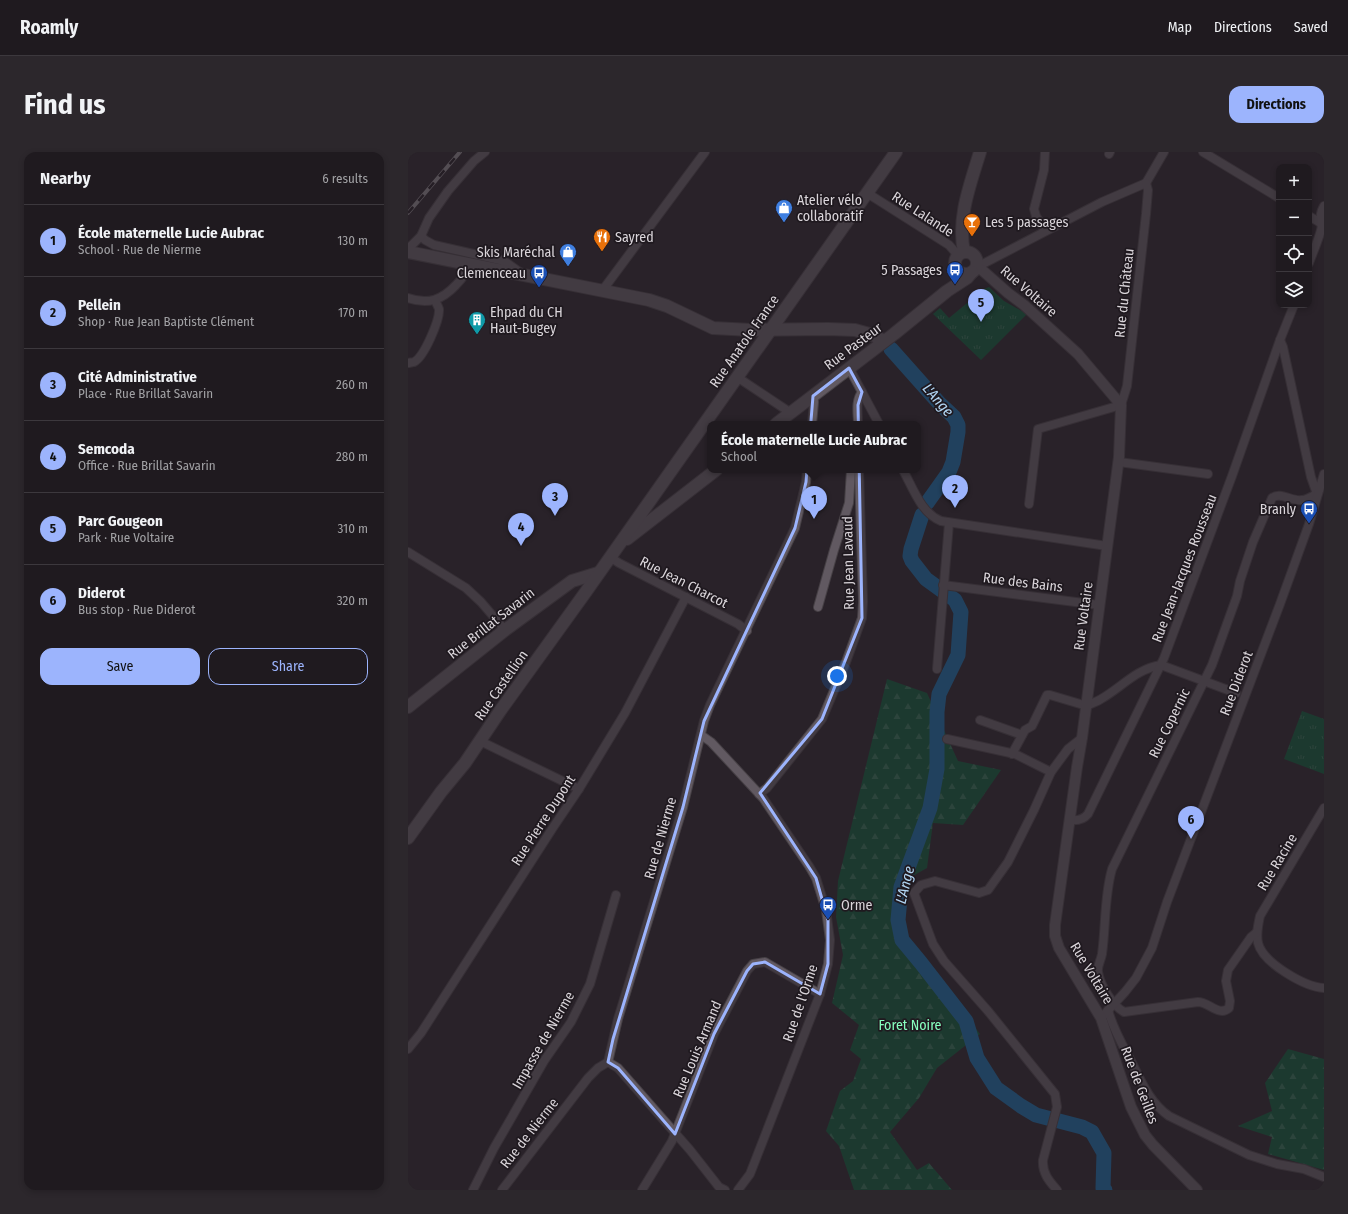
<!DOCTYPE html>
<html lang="en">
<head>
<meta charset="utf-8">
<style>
	:root { --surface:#1f1a1f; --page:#2c272c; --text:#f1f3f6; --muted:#a1a1a4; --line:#3c383d; --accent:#9cb4fd }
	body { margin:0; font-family:"Fira Sans Condensed",sans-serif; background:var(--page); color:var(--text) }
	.controls { position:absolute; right:12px; top:12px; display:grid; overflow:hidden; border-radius:8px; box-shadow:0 2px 6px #0003 }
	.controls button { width:36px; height:36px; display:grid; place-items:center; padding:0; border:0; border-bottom:1px solid var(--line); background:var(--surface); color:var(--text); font:20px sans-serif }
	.you { position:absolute; left:429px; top:524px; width:14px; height:14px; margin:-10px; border:3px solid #fff; border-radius:50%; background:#1a73e8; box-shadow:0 0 0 6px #1a73e833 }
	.badge { display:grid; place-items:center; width:26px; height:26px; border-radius:50%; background:var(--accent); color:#111; font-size:13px; font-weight:700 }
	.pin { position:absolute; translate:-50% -33px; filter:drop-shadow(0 1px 2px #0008) }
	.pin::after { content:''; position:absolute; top:21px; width:14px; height:12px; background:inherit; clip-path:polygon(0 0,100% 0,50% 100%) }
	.popup { position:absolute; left:299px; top:269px; width:214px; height:52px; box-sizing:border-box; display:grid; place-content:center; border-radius:8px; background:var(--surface); filter:drop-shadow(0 1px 3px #0005); font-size:13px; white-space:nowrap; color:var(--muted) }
	.popup b { font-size:15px; color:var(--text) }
	.popup::after { content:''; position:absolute; left:50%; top:100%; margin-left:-8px; border:8px solid transparent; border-top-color:var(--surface) }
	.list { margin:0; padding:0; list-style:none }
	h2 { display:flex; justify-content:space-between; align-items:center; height:52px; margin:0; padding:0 16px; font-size:17px }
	h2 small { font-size:13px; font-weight:400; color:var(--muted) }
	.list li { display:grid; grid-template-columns:26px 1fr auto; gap:12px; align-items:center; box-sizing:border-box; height:72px; padding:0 16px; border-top:1px solid var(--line) }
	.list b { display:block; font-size:15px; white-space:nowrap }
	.list p { margin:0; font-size:13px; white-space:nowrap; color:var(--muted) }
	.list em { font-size:13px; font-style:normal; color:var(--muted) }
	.actions { display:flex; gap:8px; padding:12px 16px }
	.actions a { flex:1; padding:9px 0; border:1px solid var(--accent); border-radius:12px; text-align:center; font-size:14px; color:var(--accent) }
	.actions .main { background:var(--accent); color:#111 }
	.icon { flex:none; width:22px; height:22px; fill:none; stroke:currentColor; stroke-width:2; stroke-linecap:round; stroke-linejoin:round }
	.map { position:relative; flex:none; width:916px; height:1038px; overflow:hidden; border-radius:12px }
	header { display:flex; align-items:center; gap:24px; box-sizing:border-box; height:56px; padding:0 20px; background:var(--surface); border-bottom:1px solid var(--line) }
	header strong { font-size:19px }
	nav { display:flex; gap:22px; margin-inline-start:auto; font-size:14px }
	.intro { display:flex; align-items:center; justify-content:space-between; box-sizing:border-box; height:96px; padding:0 24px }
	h1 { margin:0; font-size:28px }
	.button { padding:10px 18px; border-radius:12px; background:var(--accent); color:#111; font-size:14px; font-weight:700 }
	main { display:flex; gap:24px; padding:0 24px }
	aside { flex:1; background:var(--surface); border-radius:12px; box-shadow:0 2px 6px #0003 }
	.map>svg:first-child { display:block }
	.forest { fill:url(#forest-firs) }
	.park { fill:url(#park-tufts) }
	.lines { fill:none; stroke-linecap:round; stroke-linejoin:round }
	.river { stroke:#18679d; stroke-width:15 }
	.minor-casing { stroke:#464045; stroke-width:10 }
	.tertiary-casing { stroke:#464045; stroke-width:12 }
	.secondary-casing { stroke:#464045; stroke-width:14 }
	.minor { stroke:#615961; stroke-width:8 }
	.tertiary { stroke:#615961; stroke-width:10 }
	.secondary { stroke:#615961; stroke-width:12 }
	.rail-casing { stroke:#868086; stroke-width:4 }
	.rail { stroke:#1f191f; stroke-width:2.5; stroke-dasharray:8; stroke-linecap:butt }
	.marked { fill:none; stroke:#9cb4fd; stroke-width:3; stroke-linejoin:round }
	.labels { text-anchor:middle; stroke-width:3.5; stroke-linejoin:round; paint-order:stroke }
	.poi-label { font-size:14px; fill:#dad5da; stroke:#1f191f; text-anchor:start }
	.street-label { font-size:14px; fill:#dad5da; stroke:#1f191f }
	.park-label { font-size:14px; fill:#87febe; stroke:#1f191f }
	.water-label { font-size:15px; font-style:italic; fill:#b1d5f3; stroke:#1f191f }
</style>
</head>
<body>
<header>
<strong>Roamly</strong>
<nav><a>Map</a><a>Directions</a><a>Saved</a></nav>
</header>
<div class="intro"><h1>Find us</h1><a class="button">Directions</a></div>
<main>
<aside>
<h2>Nearby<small>6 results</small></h2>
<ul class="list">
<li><span class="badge">1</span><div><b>École maternelle Lucie Aubrac</b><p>School · Rue de Nierme</p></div><em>130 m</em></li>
<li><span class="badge">2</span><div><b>Pellein</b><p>Shop · Rue Jean Baptiste Clément</p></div><em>170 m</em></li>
<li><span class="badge">3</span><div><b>Cité Administrative</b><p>Place · Rue Brillat Savarin</p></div><em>260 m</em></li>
<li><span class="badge">4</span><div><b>Semcoda</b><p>Office · Rue Brillat Savarin</p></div><em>280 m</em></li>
<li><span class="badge">5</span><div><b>Parc Gougeon</b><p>Park · Rue Voltaire</p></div><em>310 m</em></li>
<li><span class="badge">6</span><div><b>Diderot</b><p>Bus stop · Rue Diderot</p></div><em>320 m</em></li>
</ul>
<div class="actions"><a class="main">Save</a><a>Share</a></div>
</aside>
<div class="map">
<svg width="916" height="1038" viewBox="0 0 916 1038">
	<defs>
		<pattern id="forest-firs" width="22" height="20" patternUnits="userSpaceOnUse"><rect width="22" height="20" fill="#0d5535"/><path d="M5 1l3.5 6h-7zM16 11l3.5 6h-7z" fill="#306d52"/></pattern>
		<pattern id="park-tufts" width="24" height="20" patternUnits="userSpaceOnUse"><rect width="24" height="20" fill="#0d5535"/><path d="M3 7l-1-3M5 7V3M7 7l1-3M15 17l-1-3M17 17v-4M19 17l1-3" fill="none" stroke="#306d52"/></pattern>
	</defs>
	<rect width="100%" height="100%" fill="#292229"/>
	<g class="forest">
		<path d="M 479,527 L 519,541 L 550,609 L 593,618 L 555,673 L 525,671 L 519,716 L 503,725 L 493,761 L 501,789 L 572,882 L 529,916 L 511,946 L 482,980 L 509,1018 L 521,1011 L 544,1038 L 446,1038 L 431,994 L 418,979 L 432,939 L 445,929 L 453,907 L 442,898 L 451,873 L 424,851 L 435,803 L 428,765 L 430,729 Z"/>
		<path d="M 880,897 L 916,907 L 916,1018 L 860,1002 L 864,985 L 830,974 L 864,959 L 857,931 Z"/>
	</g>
	<g class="park">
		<path d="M 581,135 L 596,149 L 619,162 L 573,208 L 525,162 L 532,156 L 541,166 L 576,137 Z"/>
		<path d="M 894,559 L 916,567 L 916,622 L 876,607 Z"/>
	</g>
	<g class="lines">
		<g class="river">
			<path d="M 483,197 L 531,251 L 546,265 L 550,273 L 550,280 L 545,310 L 541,320 L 519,351"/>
			<path d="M 514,363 L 503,397 L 502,404 L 504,409 L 518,427 L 547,448 L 553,460 L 550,503 L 531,542 L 529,560 L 529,617 L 522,656 L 493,735 L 490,768 L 494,788 L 513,811 L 558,869 L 569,906 L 588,936 L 613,954 L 628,963 L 674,975 L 684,980 L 696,1001 L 695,1036 L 697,1038"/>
		</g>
		<defs>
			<g id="minor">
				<path d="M 795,0 L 871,46"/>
				<path d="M 701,2 L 702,0"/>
				<path d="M 738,31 L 756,0"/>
				<path d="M 459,41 L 541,93 L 548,101 L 548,109"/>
				<path d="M 901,64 L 916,73"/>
				<path d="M 637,79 L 628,64 L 626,57 L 636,18 L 637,0"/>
				<path d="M 13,84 L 17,88 L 26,93 L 92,108 L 99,111 L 113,121"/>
				<path d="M 0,97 L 13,84 L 21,66 L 40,39 L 66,9 L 77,0"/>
				<path d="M 901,111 C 905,100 910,89 913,78 C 916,67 909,66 916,54"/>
				<path d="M 569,115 L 694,50 L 738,31"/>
				<path d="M 194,139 L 297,0"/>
				<path d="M 0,146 C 20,153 34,148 48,133 C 54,127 59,121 61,112"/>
				<path d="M 872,188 L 875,195 L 903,325 L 909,342"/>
				<path d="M 0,211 C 1,211 5,210 6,210 C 16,205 32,168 31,157 C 30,154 28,151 27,148"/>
				<path d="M 441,216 L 454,240 C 447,249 450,262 450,272"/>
				<path d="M 329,225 L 383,261"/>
				<path d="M 454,240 L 471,272"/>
				<path d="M 404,272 L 406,250 L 405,244"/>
				<path d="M 711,310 L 800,322"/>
				<path d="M 495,318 C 505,336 513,361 533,369 L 699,394"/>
				<path d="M 621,352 L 630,277 L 713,253 L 719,234 L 738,62 L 740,38 L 738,31"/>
				<path d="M 0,400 L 58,436 L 73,450 L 97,478"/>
				<path d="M 202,405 L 211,411 L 330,472 L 339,479"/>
				<path d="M 535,433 L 691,453"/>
				<path d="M 410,455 L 426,398 L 441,351 L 443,318"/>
				<path d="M 529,517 L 541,371"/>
				<path d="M 572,568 L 614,583"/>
				<path d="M 293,583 L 303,590 L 355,646 L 401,714 L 408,726 L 418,758 L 422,788 L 420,812 L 412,842 L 342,1022 L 330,1038"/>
				<path d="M 539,587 L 607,602 L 643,620"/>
				<path d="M 72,589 L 171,637"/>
				<path d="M 604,602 L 617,578 L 624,574 L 639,543 L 642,543 L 679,554 C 683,551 689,550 693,547 C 714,535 728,517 753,513 L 828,541"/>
				<path d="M 351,642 L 359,636 L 414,567 L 438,510 L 454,466 L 455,450 L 451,318"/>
				<path d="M 916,656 L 852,764 C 850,773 848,782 850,791 C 855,811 897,835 916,836"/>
				<path d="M 662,668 C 669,669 675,668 680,662 L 756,506 L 824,324 L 872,188 L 886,153"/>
				<path d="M 849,780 L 843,785 L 820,818 L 818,829 L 822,849 L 821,856 C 811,865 801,850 790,850 L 716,860 C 705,854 692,833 690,820 C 689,814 693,808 694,802 C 698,774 696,745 704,717 L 804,513 L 829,444 L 832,429 L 845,390 L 864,346 C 872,339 884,350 894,348 C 899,348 904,344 909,342"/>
				<path d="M 700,858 C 705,877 714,892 723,909 C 733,929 742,951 761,964 L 841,1003 L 869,1012 L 896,1017 L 916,1025"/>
				<path d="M 693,866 L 717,840 L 728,826 L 744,796 L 759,750 L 872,452 L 901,372 L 916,322"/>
				<path d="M 0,897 L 13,881 L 144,677 L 171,637 L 217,561 L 278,445"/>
				<path d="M 200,910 L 210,916 L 282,998 L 311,1035 L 317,1038"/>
				<path d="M 65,1038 L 86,996 L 136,909 L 163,870 L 182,832 L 208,743"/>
				<path d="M 94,1038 L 180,926 L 190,916 L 200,910 L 210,867 L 275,655 L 296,569 L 302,553 L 387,376 L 398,330 L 399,318"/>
				<path d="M 234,1038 L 264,989 L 306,882 L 339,819 L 345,812 L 357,810 L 412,842"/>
				<path d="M 649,1038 C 641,1029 634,1021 635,1008 L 649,955 L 647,942 L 580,859 L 536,809 L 525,792 L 506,741 L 513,733 L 527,729 L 571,741 L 580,738 L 600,710 L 626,658 L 643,620 L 660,597 L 674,586"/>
			</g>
			<path id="tertiary" d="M 568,116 L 574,118 L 600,141 L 616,153 L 670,202 L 713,253 L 711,305 L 674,586 L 669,615 L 647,773 L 647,784 L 651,796 L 693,866 L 723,955 L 737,983 L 745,993 L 789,1038"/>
			<g id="secondary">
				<path d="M 0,100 L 241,148 L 259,154 L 305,176 L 343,178 L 420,177 L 447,178 L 465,183 L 476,189"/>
				<path d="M 556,100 C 549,66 562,33 572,0"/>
				<circle cx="558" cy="111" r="11"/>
				<path d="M 368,272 L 486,182 L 539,139 L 559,126 L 564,120"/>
				<path d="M 219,387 L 308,318"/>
				<path d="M 0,555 L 97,478 L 164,429 L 190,421"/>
				<path d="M 0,686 L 33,640 L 57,611 L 92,559 L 177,441 L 488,0"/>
			</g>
		</defs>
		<use href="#minor" class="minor-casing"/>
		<use href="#tertiary" class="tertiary-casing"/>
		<use href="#secondary" class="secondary-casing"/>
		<use href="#minor" class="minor"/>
		<use href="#tertiary" class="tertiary"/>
		<use href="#secondary" class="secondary"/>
		<defs>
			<path id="rail" d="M 0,61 L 52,0"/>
		</defs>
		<use href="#rail" class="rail-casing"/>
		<use href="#rail" class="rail"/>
	</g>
	<path d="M0 0H916V1038H0ZM 441,216 L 454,240 L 450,253 L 454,466 L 414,567 L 352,641 L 408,726 L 420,768 L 420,812 L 412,842 L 357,810 L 345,812 L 339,819 L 306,882 L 267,982 L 210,916 L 200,910 L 205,887 L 275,655 L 296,569 L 387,376 L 398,330 L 405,244 Z" fill="#292229" fill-opacity=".55" fill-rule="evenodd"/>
	<path class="marked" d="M 441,216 L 454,240 L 450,253 L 454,466 L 414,567 L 352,641 L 408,726 L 420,768 L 420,812 L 412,842 L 357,810 L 345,812 L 339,819 L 306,882 L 267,982 L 210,916 L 200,910 L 205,887 L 275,655 L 296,569 L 387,376 L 398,330 L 405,244 Z"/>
	<defs>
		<symbol id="shop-pin" viewBox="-11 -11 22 30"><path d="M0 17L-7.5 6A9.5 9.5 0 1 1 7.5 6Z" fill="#3f7fe0" stroke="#1f191f"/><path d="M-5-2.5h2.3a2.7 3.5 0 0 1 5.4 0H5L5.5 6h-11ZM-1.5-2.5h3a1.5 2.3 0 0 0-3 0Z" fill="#fff"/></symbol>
		<symbol id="bar-pin" viewBox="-11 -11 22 30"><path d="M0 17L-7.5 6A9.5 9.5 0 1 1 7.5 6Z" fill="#e8710a" stroke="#1f191f"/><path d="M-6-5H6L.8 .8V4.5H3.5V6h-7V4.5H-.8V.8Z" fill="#fff"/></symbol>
		<symbol id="restaurant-pin" viewBox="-11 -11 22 30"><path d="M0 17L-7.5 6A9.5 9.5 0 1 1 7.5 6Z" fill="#e8710a" stroke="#1f191f"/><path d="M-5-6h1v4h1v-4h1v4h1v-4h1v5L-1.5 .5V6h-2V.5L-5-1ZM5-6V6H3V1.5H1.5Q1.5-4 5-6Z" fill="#fff"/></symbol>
		<symbol id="bus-pin" viewBox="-11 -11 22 30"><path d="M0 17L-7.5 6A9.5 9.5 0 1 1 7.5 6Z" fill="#1a4fb4" stroke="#1f191f"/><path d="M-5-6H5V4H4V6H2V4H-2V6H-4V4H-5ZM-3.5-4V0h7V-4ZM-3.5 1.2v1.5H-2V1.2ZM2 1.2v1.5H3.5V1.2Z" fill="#fff"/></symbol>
		<symbol id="building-pin" viewBox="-11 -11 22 30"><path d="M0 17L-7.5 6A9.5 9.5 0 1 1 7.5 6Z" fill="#0f9aa8" stroke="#1f191f"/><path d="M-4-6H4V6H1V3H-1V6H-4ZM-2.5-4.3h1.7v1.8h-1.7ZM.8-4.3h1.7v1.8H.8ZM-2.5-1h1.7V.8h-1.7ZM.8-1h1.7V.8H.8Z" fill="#fff"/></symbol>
	</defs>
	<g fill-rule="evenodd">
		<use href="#shop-pin" x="366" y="46" width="20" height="27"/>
		<use href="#bar-pin" x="554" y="60" width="20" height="27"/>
		<use href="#restaurant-pin" x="184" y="75" width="20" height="27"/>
		<use href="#shop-pin" x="150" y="90" width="20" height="27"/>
		<use href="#bus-pin" x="537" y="108" width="20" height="27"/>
		<use href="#bus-pin" x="121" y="111" width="20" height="27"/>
		<use href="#building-pin" x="59" y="158" width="20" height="27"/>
		<use href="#bus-pin" x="891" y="347" width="20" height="27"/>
		<use href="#bus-pin" x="410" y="743" width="20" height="27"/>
	</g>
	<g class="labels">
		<g class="poi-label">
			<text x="389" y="53">Atelier vélo<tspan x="389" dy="16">collaboratif</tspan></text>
			<text x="577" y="75">Les 5 passages</text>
			<text x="207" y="90">Sayred</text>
			<text x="147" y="105" text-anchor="end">Skis Maréchal</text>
			<text x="534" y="123" text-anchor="end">5 Passages</text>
			<text x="118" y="126" text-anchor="end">Clemenceau</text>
			<text x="82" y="165">Ehpad du CH<tspan x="82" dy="16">Haut-Bugey</tspan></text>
			<text x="888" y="362" text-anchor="end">Branly</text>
			<text x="433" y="758">Orme</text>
		</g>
		<g class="street-label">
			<text transform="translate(515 62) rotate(33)" y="5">Rue Lalande</text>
			<text transform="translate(621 139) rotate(41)" y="5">Rue Voltaire</text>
			<text transform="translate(716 141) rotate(-84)" y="5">Rue du Château</text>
			<text transform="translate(336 189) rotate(-55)" y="5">Rue Anatole France</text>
			<text transform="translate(445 194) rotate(-37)" y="5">Rue Pasteur</text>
			<text transform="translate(440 411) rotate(-91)" y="5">Rue Jean Lavaud</text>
			<text transform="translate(776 416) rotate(-69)" y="5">Rue Jean-Jacques Rousseau</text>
			<text transform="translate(276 430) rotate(27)" y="5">Rue Jean Charcot</text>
			<text transform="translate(615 430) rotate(7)" y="5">Rue des Bains</text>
			<text transform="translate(675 464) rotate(-82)" y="5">Rue Voltaire</text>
			<text transform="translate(83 471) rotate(-38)" y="5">Rue Brillat Savarin</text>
			<text transform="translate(828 531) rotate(-69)" y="5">Rue Diderot</text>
			<text transform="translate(93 533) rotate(-55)" y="5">Rue Castellion</text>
			<text transform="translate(761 571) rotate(-64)" y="5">Rue Copernic</text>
			<text transform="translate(135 668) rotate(-57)" y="5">Rue Pierre Dupont</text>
			<text transform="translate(252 686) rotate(-74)" y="5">Rue de Nierme</text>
			<text transform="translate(869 710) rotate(-59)" y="5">Rue Racine</text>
			<text transform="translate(684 821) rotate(59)" y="5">Rue Voltaire</text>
			<text transform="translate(392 851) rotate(-71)" y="5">Rue de l'Orme</text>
			<text transform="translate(135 888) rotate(-60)" y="5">Impasse de Nierme</text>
			<text transform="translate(289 897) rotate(-67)" y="5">Rue Louis Armand</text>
			<text transform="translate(732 933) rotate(69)" y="5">Rue de Geilles</text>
			<text transform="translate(121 981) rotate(-52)" y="5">Rue de Nierme</text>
		</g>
		<g class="park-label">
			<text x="502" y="878">Foret Noire</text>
		</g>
		<g class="water-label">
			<text transform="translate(530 248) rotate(49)" y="5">L'Ange</text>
			<text transform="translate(497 733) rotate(-76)" y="5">L'Ange</text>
		</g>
	</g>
</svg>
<div class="controls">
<button>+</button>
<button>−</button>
<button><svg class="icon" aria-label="locate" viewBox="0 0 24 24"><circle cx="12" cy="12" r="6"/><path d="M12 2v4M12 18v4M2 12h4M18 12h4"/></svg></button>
<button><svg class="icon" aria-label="layers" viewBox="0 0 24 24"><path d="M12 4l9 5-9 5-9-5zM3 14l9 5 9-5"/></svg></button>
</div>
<div class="you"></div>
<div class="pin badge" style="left:406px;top:367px">1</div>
<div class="popup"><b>École maternelle Lucie Aubrac</b>School</div>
<div class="pin badge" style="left:547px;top:356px">2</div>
<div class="pin badge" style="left:147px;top:364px">3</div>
<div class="pin badge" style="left:113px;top:394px">4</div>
<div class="pin badge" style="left:573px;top:170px">5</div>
<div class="pin badge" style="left:783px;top:687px">6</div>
</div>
</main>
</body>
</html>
